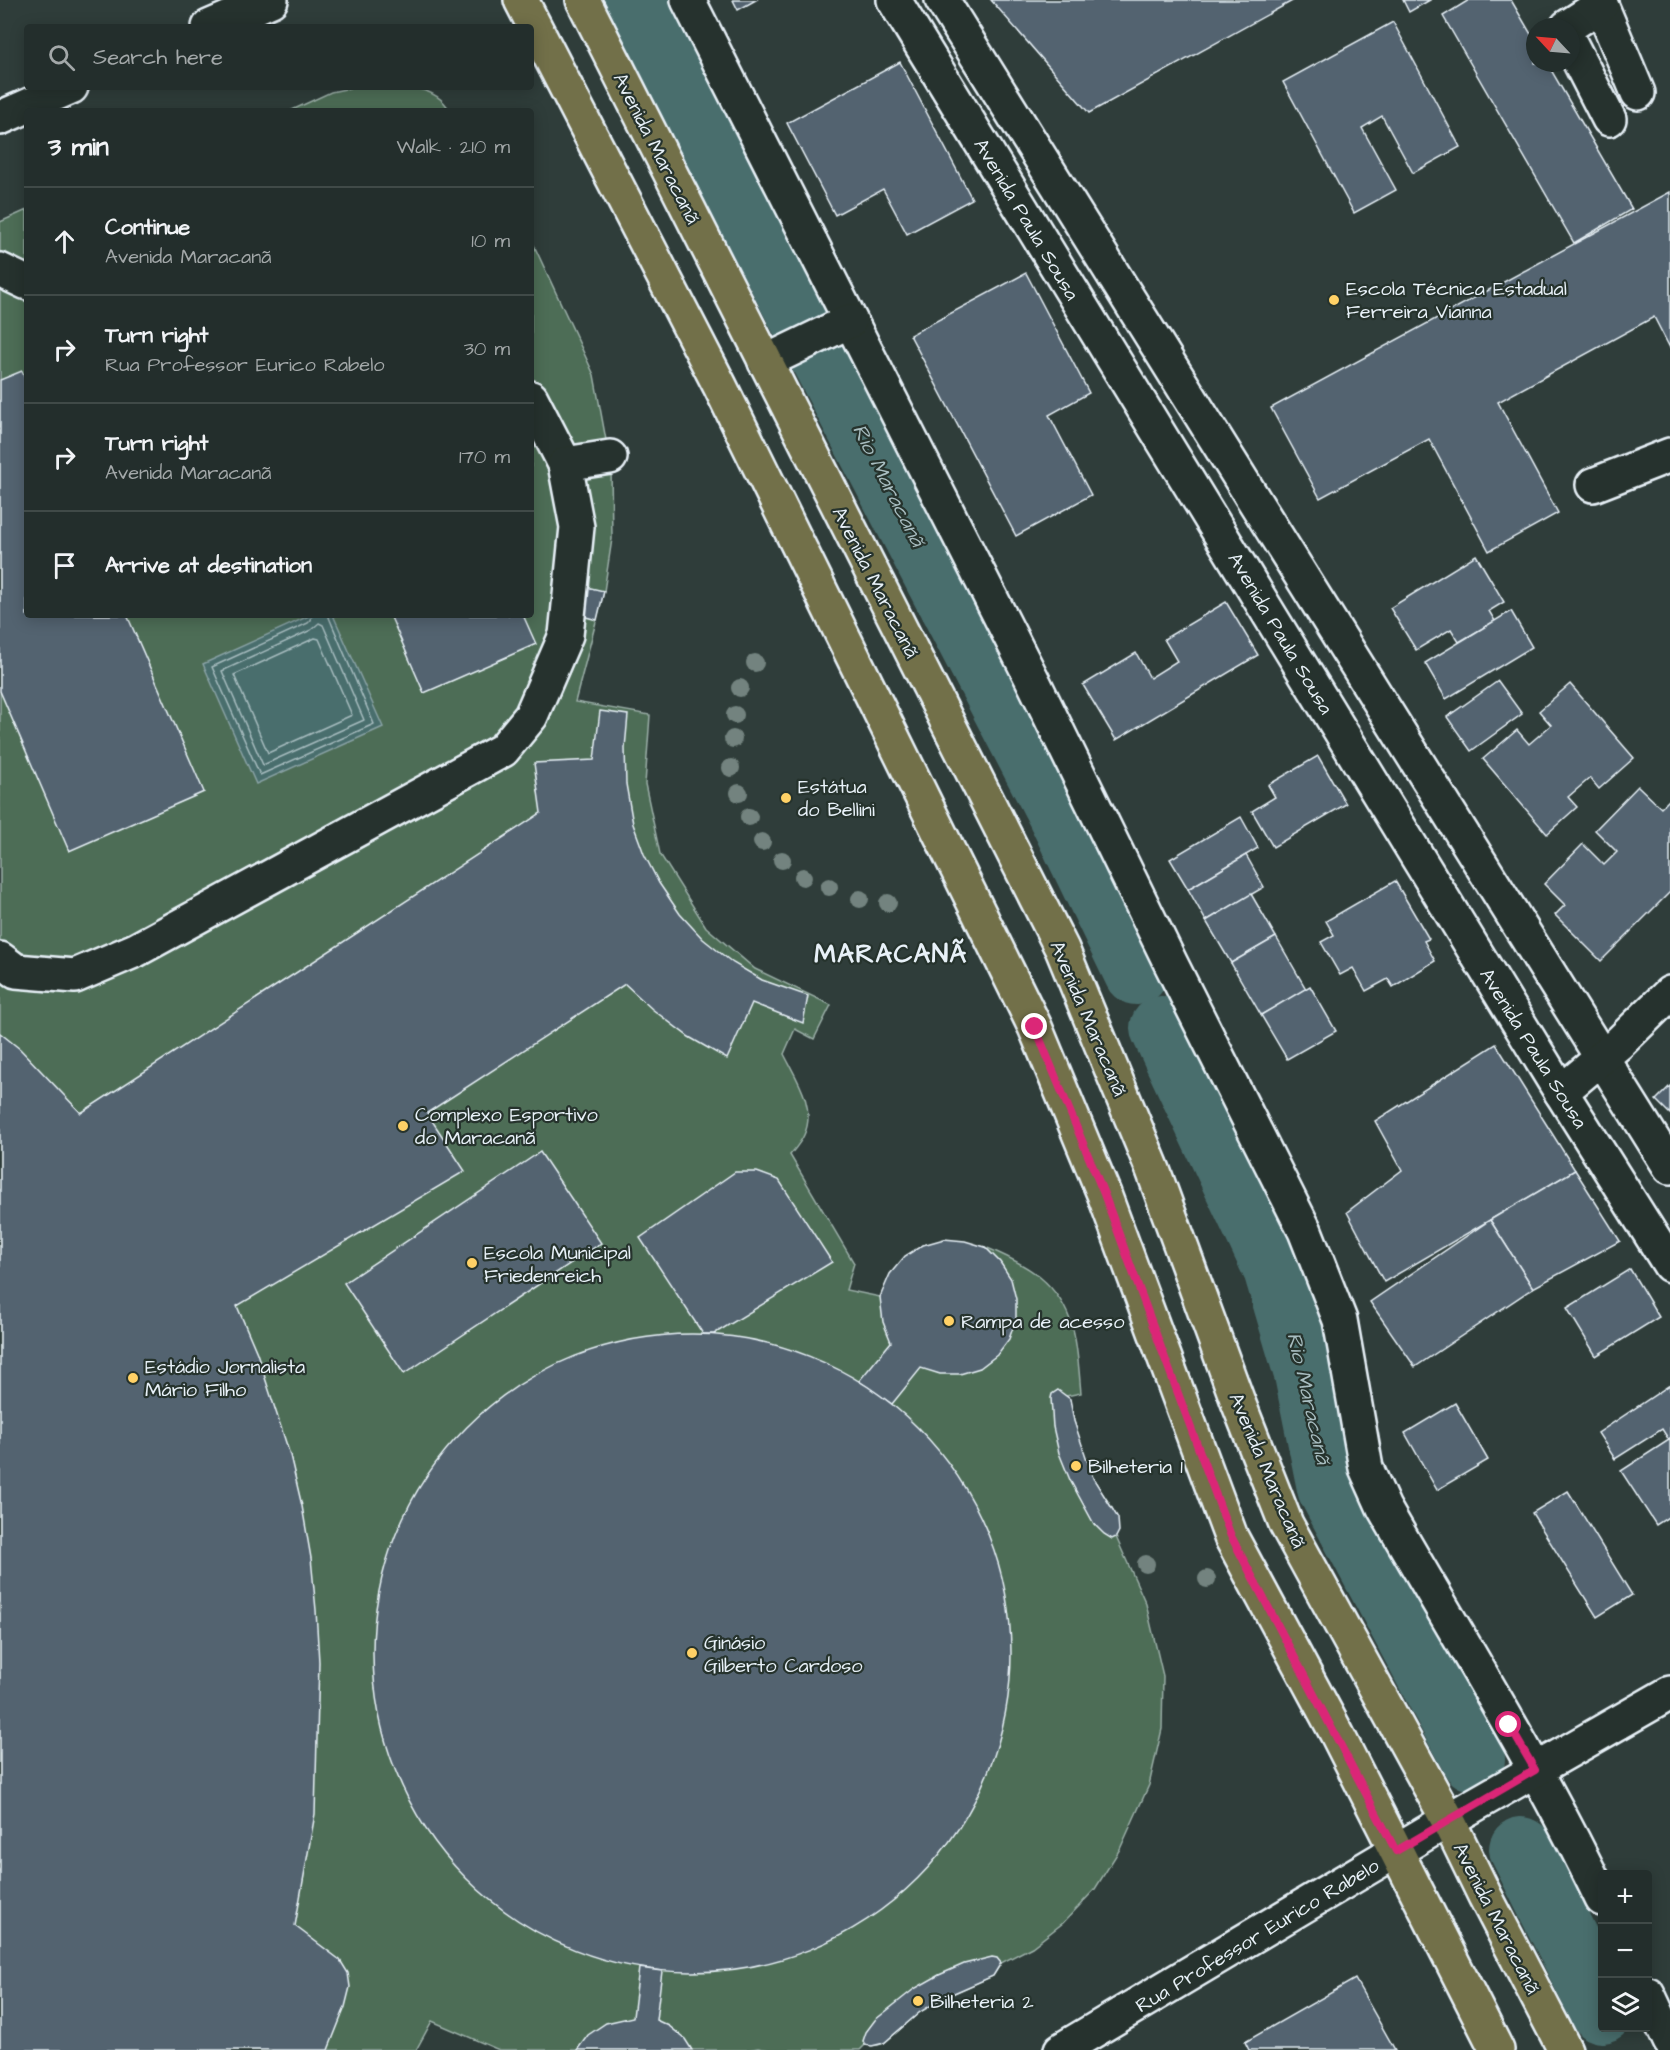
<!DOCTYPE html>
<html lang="en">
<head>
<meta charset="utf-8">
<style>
	:root { --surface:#232e2c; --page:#2f3a38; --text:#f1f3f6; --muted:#a3a8a9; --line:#404a48 }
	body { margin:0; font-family:"Architects Daughter",sans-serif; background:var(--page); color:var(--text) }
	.controls { position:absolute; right:18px; bottom:18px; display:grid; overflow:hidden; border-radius:6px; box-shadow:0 3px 15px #0003 }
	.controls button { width:54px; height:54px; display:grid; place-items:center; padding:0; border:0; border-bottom:2px solid var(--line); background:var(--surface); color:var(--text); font:30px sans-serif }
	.compass { position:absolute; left:1526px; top:18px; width:54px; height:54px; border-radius:50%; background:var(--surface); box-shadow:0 3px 15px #0003; rotate:296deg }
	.stop { position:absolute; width:18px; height:18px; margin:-14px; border:4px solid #db2777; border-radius:50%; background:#fff }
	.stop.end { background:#db2777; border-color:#fff; box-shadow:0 2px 6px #0008 }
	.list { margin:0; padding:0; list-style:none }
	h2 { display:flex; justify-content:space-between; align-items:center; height:78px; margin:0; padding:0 24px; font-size:26px }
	h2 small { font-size:20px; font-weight:400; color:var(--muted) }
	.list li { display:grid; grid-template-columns:39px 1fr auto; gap:18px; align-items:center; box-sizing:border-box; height:108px; padding:0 24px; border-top:2px solid var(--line) }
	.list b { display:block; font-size:22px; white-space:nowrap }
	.list p { margin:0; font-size:20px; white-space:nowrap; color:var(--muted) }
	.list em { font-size:20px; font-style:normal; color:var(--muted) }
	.icon { flex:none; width:33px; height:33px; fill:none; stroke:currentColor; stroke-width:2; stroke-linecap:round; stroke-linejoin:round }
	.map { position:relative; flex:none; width:1670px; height:2050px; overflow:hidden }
	.search { position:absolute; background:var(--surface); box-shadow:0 3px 15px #0003; left:24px; top:24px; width:510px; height:66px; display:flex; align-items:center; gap:15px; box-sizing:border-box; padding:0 21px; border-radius:6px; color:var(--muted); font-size:22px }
	.panel { position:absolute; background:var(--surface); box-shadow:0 3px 15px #0003; left:24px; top:108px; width:510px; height:510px; border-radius:6px }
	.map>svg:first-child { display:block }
	.green { fill:#4e6d57; stroke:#9bafa8; stroke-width:1.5 }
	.water { fill:#496e6d; stroke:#89a2a5; stroke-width:1.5 }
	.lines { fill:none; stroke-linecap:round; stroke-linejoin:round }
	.shore { stroke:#a8bdc0; stroke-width:1.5 }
	.river { stroke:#496e6d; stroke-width:64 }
	.building { fill:#536470; stroke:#e8f1f8; stroke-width:1.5 }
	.minor-casing { stroke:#e8f1f8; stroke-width:38 }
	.major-casing { stroke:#e8f1f8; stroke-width:38 }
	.minor { stroke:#26332d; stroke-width:33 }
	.major { stroke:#726f4a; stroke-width:33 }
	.tree { fill:#73837f }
	.route { stroke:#db2777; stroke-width:8 }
	.poi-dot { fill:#ffd166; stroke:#26332d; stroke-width:2 }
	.labels { text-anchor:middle; stroke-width:4.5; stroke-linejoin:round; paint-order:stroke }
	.street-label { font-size:20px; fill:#e8f1f8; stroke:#26332d }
	.poi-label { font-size:20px; fill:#e8f1f8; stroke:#26332d; text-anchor:start }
	.water-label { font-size:21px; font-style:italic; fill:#a8bdc0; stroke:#26332d }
	.district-label { font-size:26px; font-weight:bold; letter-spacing:1.5px; fill:#e8f1f8; stroke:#26332d }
</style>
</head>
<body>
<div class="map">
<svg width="1670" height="2050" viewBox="0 0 1670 2050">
	<rect width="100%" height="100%" fill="#2f3d3a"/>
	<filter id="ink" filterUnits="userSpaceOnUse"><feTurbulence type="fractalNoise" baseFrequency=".0167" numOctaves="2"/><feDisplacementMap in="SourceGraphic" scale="12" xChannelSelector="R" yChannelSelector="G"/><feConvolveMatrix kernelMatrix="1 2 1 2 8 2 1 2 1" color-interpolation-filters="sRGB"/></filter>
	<g filter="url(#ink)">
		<g class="green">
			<path d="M 355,87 C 385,87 433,79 450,111 L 290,111 L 331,92 Z"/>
			<path d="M 27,210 L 27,615 L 531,615 L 531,239 L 594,375 L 611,467 L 612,539 L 604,591 L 575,702 L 650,715 L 645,784 L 660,854 L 706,927 L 755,969 L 831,1005 L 814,1039 L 795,1029 L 784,1054 C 796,1078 817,1108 804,1135 C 801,1142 795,1149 790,1155 L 854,1263 L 846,1290 L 880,1297 L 985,1247 C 1026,1264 1060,1282 1073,1329 C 1078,1349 1079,1372 1081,1393 L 1066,1396 C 1073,1403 1072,1414 1074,1422 C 1079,1440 1085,1458 1092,1475 C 1100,1496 1125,1513 1116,1537 L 1146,1604 L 1163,1676 L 1162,1729 L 1149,1785 L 1120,1849 L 1095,1889 L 1063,1923 L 1032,1947 L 1001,1963 L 993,1976 L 945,1997 L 920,2012 L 884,2043 L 878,2045 L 865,2045 L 860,2050 L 770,2050 L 758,2048 L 747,2050 L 499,2050 L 432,2021 L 416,2050 L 0,2050 L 0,222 Z"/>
		</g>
		<path class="water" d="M 311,615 L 333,615 L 383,727 L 256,784 L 203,664 Z"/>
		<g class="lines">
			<g class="shore">
				<path d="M 312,615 L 311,620 L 308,623 L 212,667 L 260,775 L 374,724 L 328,615"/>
				<path d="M 319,623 L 323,625 L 364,720 L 263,765 L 222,671 L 311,630 Z"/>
				<path d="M 315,638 L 319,639 L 352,715 L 268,753 L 234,675 Z"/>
			</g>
			<g class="river">
				<path d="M 636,0 L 1059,813 L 1136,973"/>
				<path d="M 1162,1028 L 1275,1269 L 1306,1374 L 1329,1488 L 1473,1759"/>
				<path d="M 1521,1849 L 1602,2011"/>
			</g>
		</g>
		<g class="building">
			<path d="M 733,0 L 756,0 L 738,10 Z"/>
			<path d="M 991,0 L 1294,0 L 1089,113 Z"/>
			<path d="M 1403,0 L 1430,0 L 1409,12 Z"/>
			<path d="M 1469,0 L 1511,0 L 1535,41 L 1535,63 L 1547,63 L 1632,209 L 1574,243 L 1443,16 Z"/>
			<path d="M 1393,22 L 1460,147 L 1413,173 L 1382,116 L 1362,128 L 1396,190 L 1354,213 L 1283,82 Z"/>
			<path d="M 900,62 L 972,199 L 907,234 L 883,189 L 835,215 L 787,123 Z"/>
			<path d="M 1670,192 L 1670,348 L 1654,317 L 1498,402 L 1558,513 L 1489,551 L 1429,439 L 1320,498 L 1271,408 Z"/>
			<path d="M 1026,273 L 1089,393 L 1049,415 L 1091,495 L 1016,536 L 910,335 Z"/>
			<path d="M 22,371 L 27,383 L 27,615 L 127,615 L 204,792 L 69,851 L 0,691 L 0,380 Z"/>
			<path d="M 1476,555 L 1504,602 L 1489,611 L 1495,621 L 1459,642 L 1451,629 L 1416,650 L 1390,608 Z"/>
			<path d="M 582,586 L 604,591 L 597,620 L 575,614 Z"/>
			<path d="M 1226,602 L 1258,655 L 1116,740 L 1083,685 L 1136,653 L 1150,678 L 1177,661 L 1164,639 Z"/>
			<path d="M 1511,611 L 1532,647 L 1446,699 L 1425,663 Z"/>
			<path d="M 390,615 L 523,615 L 536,644 L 424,693 Z"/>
			<path d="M 1498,681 L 1522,714 L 1471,751 L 1447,717 Z"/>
			<path d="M 1570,684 L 1634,758 L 1599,789 L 1590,778 L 1568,797 L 1577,807 L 1547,834 L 1483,759 L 1517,730 L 1529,744 L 1551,725 L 1539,711 Z"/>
			<path d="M 600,711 L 628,715 L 625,748 L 626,784 L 633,824 L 644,854 L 659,883 L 680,914 L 703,939 L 733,963 L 762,980 L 808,996 L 803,1023 L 752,1003 L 727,1059 L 689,1037 L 652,1009 L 625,984 L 427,1113 L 465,1171 L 237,1306 L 257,1353 L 290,1455 L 302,1506 L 311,1558 L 316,1610 L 319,1662 L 315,1814 L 295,1926 L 340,1960 L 348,1973 L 350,1987 L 345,2007 L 328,2050 L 0,2050 L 0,1033 L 20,1049 L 81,1113 L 541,813 L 534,763 L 594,760 Z"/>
			<path d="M 1318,756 L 1346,804 L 1273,847 L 1252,811 L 1275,797 L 1268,785 Z"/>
			<path d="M 1638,786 L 1661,808 L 1670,799 L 1670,892 L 1601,961 L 1555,915 L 1565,905 L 1544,884 L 1583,844 L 1604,865 L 1617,852 L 1595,830 Z"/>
			<path d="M 1241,817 L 1258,848 L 1188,889 L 1170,859 Z"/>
			<path d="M 1246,855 L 1264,887 L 1206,921 L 1188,889 Z"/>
			<path d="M 1395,881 L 1429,939 L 1424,941 L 1435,961 L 1393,987 L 1388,979 L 1366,991 L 1353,968 L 1340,975 L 1321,942 L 1334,935 L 1326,921 Z"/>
			<path d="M 1251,894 L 1276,937 L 1231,963 L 1206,921 Z"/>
			<path d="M 1276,937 L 1306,989 L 1261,1015 L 1231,963 Z"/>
			<path d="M 1310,986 L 1336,1031 L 1287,1059 L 1261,1015 Z"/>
			<path d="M 1496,1044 L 1575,1170 L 1384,1282 L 1347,1212 L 1402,1170 L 1375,1121 Z"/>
			<path d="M 1670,1086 L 1670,1114 L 1656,1100 Z"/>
			<path d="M 540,1152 L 601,1243 L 404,1374 L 344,1283 Z"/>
			<path d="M 1575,1170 L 1620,1241 L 1533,1288 L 1490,1220 Z"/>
			<path d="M 735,1172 L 757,1172 L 779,1180 L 832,1262 L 714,1334 L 703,1334 L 640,1238 Z"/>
			<path d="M 1490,1220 L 1533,1288 L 1415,1367 L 1370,1302 Z"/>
			<path d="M 944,1239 L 965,1241 L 985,1247 L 1000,1262 L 1011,1279 L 1016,1299 L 1016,1319 L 1009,1339 L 997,1355 L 980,1368 L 960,1374 L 940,1374 L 921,1368 L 892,1404 L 859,1381 L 891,1342 L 883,1322 L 880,1297 L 890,1274 L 905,1256 L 923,1245 Z"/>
			<path d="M 1630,1269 L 1659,1317 L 1596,1356 L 1567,1308 Z"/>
			<circle cx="692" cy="1653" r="319"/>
			<path d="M 1670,1385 L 1670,1516 L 1656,1525 L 1621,1471 L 1669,1440 L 1662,1429 L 1615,1459 L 1598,1433 Z"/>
			<path d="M 1058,1390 L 1070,1399 L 1074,1421 L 1093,1478 L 1118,1518 L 1119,1531 L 1116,1537 L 1112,1539 L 1104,1534 L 1094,1524 L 1070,1480 L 1059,1453 L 1053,1427 L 1051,1398 L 1052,1394 Z"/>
			<path d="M 1455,1403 L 1488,1460 L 1437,1490 L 1405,1433 Z"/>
			<path d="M 1568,1491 L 1632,1595 L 1597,1617 L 1532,1513 Z"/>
			<path d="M 992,1957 L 997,1958 L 1001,1963 L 993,1976 L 945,1997 L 920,2012 L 884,2043 L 872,2046 L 865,2045 L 863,2041 L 866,2032 L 875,2020 L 914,1989 L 939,1975 L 964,1964 Z"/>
			<path d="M 639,1968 L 662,1971 L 656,2020 L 669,2026 L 685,2039 L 692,2050 L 577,2050 L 588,2035 L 606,2023 L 633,2017 Z"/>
			<path d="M 1355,1979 L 1395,2050 L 1249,2050 L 1245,2042 Z"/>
		</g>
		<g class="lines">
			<defs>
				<g id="minor">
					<path d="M 688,0 L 1035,685 L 1171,964 L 1305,1231 L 1340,1320 L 1366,1468 L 1384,1508 C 1458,1637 1538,1765 1602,1899"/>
					<path d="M 894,0 L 1561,1092 L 1670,1265"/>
					<path d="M 942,0 L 1670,1167"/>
					<path d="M 1599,0 L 1638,93"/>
					<path d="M 209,27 L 271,0"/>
					<path d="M 1567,27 L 1601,5"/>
					<path d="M 1571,45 L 1609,119"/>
					<path d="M 0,118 L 71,87"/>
					<path d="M 0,270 L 27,283"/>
					<path d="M 765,362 L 850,321"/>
					<path d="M 531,398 L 565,464"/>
					<path d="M 1593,485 L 1670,455"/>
					<path d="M 0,959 L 16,971 L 75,976 L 136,950 L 503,750 L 531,716 L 566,635 L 577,527 L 565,464 L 610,457"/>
					<path d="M 1561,1092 L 1618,1044 L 1670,993"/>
					<path d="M 1648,1994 L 1670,2041"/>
					<path d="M 1061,2050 L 1448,1820 L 1670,1693"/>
				</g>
				<g id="major">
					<path d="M 521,0 L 720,386 L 1035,1027 L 1104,1194 L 1231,1537 L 1337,1734 L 1497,2050"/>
					<path d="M 583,0 L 1062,949 L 1153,1170 L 1238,1402 L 1286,1524 L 1448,1820 L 1485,1896 L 1565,2050"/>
				</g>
			</defs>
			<use href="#minor" class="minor-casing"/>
			<use href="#major" class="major-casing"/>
			<use href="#minor" class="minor"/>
			<use href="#major" class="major"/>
		</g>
		<g class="tree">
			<circle cx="755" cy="663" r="9"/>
			<circle cx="740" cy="688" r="9"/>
			<circle cx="735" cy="715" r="9"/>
			<circle cx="733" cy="739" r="9"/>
			<circle cx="731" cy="768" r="9"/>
			<circle cx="739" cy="793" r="9"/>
			<circle cx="749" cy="817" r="9"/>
			<circle cx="762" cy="842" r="9"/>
			<circle cx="782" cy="860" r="9"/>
			<circle cx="803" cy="877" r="9"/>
			<circle cx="829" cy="887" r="9"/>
			<circle cx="860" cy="899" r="9"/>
			<circle cx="888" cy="903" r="9"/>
			<circle cx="1146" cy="1564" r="9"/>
			<circle cx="1207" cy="1579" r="9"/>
		</g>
	</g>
	<g class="lines" filter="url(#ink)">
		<path class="route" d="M 1035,1027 L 1104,1194 L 1231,1536 L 1396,1851 L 1535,1770 L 1509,1725"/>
	</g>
	<g class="poi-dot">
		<circle cx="1334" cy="300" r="6"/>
		<circle cx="786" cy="798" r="6"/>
		<circle cx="403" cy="1126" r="6"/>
		<circle cx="472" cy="1263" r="6"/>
		<circle cx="949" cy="1321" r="6"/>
		<circle cx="133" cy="1378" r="6"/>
		<circle cx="1076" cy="1466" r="6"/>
		<circle cx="692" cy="1653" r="6"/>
		<circle cx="918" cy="2001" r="6"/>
	</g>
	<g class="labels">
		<g class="street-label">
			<text transform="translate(657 148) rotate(63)" y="7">Avenida Maracanã</text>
			<text transform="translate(1027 219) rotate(59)" y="7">Avenida Paula Sousa</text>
			<text transform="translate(876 582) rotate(63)" y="7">Avenida Maracanã</text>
			<text transform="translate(1281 633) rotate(59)" y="7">Avenida Paula Sousa</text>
			<text transform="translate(1089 1018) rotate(67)" y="7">Avenida Maracanã</text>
			<text transform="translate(1534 1048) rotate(58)" y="7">Avenida Paula Sousa</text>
			<text transform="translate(1268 1470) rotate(67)" y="7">Avenida Maracanã</text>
			<text transform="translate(1497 1918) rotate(63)" y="7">Avenida Maracanã</text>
			<text transform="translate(1257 1935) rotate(-31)" y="7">Rua Professor Eurico Rabelo</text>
		</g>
		<g class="poi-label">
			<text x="1346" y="295">Escola Técnica Estadual<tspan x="1346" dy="23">Ferreira Vianna</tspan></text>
			<text x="798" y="793">Estátua<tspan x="798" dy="23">do Bellini</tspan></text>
			<text x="415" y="1121">Complexo Esportivo<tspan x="415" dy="23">do Maracanã</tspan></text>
			<text x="484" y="1259">Escola Municipal<tspan x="484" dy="23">Friedenreich</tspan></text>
			<text x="961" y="1328">Rampa de acesso</text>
			<text x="145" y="1373">Estádio Jornalista<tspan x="145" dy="23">Mário Filho</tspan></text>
			<text x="1088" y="1473">Bilheteria 1</text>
			<text x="704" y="1649">Ginásio<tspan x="704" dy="23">Gilberto Cardoso</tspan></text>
			<text x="930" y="2008">Bilheteria 2</text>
		</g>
		<g class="water-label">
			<text transform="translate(889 485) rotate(63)" y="7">Rio Maracanã</text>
			<text transform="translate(1309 1398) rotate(77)" y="7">Rio Maracanã</text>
		</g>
		<g class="district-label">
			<text x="891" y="962">MARACANÃ</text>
		</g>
	</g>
</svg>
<div class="controls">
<button>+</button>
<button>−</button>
<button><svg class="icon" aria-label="layers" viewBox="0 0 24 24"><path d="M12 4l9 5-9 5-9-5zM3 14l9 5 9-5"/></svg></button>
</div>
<svg class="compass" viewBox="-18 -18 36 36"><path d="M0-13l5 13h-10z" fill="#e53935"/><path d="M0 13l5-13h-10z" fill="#a3a8a9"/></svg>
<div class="stop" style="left:1509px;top:1725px"></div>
<div class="stop end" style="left:1035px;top:1027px"></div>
<div class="search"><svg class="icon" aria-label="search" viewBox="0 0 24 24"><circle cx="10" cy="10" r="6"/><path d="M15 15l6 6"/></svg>Search here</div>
<section class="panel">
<h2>3 min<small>Walk · 210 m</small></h2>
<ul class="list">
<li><svg class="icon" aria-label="ahead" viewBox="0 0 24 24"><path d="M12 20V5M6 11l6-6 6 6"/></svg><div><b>Continue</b><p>Avenida Maracanã</p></div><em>10 m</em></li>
<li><svg class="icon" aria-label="right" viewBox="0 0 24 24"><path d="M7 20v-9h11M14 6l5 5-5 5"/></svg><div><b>Turn right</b><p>Rua Professor Eurico Rabelo</p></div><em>30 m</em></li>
<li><svg class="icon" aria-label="right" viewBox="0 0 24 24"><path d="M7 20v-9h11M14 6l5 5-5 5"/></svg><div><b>Turn right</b><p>Avenida Maracanã</p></div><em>170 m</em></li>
<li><svg class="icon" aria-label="arrive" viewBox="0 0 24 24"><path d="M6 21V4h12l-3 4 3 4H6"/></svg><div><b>Arrive at destination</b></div></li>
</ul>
</section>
</div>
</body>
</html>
